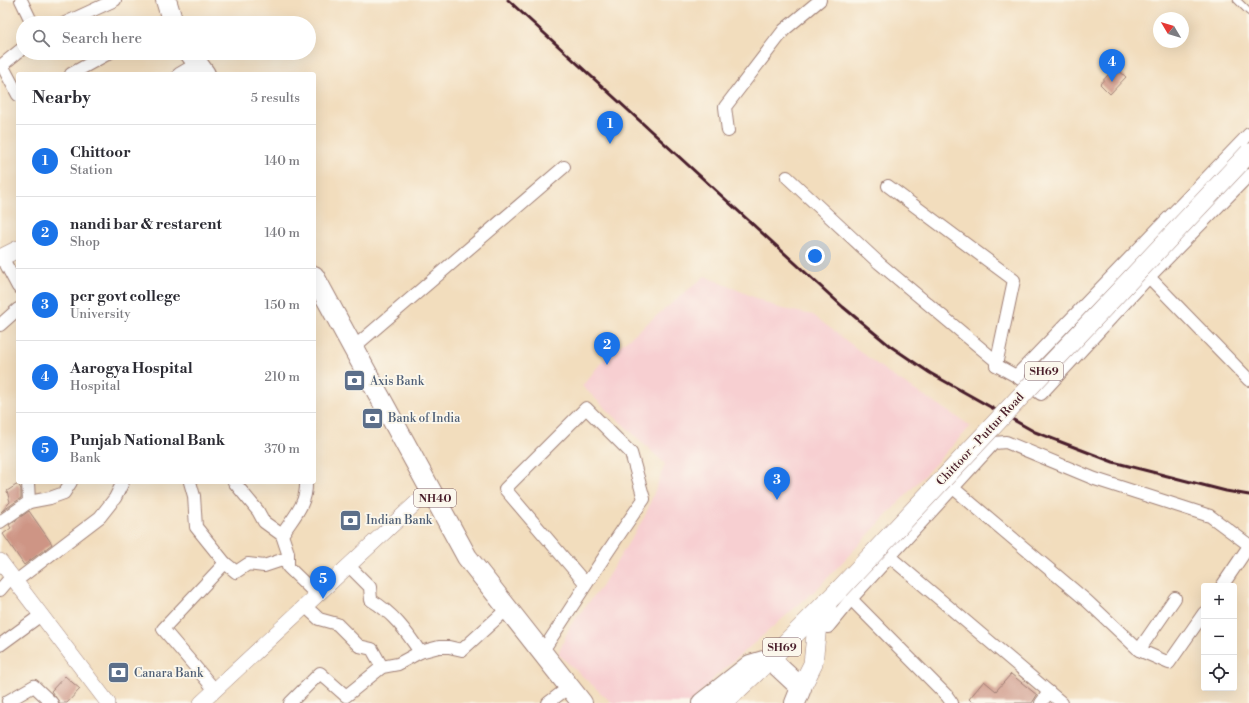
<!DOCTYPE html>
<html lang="en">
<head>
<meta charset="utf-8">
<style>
	:root { --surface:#fff; --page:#f7f7f7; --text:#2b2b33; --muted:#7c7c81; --line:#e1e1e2; --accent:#1a73e8 }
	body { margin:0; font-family:"Libre Bodoni",serif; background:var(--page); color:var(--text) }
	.controls { position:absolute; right:12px; bottom:12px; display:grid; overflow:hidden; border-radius:4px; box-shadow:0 4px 16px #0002 }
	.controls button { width:36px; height:36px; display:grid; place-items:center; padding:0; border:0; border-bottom:1px solid var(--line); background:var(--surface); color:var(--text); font:20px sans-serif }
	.compass { position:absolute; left:1153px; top:12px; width:36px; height:36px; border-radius:50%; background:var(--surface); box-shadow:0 4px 16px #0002; rotate:308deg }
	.you { position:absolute; left:815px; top:256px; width:14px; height:14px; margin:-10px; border:3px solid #fff; border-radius:50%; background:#1a73e8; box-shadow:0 0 0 6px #1a73e833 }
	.badge { display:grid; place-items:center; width:26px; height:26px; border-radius:50%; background:var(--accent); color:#fff; font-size:13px; font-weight:700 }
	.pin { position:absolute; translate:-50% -33px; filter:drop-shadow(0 1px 2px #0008) }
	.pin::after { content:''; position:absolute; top:21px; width:14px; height:12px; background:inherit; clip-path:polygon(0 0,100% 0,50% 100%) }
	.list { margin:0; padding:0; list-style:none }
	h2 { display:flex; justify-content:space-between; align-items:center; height:52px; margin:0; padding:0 16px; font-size:17px }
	h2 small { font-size:13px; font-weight:400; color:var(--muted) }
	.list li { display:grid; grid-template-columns:26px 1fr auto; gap:12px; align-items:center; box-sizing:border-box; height:72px; padding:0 16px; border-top:1px solid var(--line) }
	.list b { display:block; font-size:15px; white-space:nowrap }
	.list p { margin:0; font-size:13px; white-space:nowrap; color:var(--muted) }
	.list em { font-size:13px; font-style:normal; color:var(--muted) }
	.icon { flex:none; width:22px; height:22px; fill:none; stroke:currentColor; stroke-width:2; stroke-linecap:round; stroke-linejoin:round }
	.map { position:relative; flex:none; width:1249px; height:703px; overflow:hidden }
	.search { position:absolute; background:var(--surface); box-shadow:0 4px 16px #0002; left:16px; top:16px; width:300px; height:44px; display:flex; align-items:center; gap:10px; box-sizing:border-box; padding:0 14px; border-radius:22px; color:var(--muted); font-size:15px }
	.panel { position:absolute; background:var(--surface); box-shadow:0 4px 16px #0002; left:16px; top:72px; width:300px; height:412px; border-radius:4px }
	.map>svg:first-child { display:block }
	.built { fill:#f7cfd1 }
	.building { fill:#ce9585 }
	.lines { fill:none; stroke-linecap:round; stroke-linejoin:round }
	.service-casing { stroke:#9e7e74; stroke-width:8 }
	.minor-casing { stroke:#9e7e74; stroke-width:14 }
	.tertiary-casing { stroke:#9e7e74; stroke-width:16 }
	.secondary-casing { stroke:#9e7e74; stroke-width:18 }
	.primary-casing { stroke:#9e7e74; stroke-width:20 }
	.trunk-casing { stroke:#9e7e74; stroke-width:22 }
	.service { stroke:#fff; stroke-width:6 }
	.minor { stroke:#fff; stroke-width:12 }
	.tertiary { stroke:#fff; stroke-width:15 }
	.secondary { stroke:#fff; stroke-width:17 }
	.primary { stroke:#fff; stroke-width:19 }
	.trunk { stroke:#fff; stroke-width:20 }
	.rail { stroke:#4a1f2b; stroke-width:3 }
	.primary-bridge-casing { stroke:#9e7e74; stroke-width:20; stroke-linecap:butt }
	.primary-bridge { stroke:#fff; stroke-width:19 }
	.labels { text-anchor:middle; stroke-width:3.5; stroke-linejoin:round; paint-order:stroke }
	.shield { fill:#fbf7ec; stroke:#7f6065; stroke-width:1 }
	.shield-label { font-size:11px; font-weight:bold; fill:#4a1f2b }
	.service-label { font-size:12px; fill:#4e5e75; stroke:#fbf7ec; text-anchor:start }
	.street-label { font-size:12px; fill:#4a1f2b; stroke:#fbf7ec }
</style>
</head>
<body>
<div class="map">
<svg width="1249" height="703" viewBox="0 0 1249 703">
	<rect width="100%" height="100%" fill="#fbf7ec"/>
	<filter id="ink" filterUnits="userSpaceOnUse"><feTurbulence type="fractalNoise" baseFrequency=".025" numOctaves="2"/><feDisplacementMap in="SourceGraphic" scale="8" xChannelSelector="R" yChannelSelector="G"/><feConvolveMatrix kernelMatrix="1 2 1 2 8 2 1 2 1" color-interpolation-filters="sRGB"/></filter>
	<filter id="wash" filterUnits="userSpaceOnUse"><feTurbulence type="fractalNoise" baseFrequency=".012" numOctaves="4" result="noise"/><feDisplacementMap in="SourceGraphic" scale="16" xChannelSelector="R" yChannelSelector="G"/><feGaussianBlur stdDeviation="0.9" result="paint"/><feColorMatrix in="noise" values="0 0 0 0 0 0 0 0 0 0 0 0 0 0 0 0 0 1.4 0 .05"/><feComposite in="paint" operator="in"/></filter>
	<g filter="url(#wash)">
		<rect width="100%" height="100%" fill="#f2ddbd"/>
		<path class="built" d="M 705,276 L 779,308 L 813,315 L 891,375 L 971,426 L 818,588 L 716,676 L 691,703 L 612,703 L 558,654 L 570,626 L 601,587 L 645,516 L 665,464 L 582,386 L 605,358 Z"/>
		<g id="blocks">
			<g class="building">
				<path d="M 1115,67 L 1126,77 L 1110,94 L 1100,84 Z"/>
				<path d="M 18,484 L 21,489 L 21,498 L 1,512 L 10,502 L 7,491 Z"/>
				<path d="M 29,511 L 52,544 L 24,565 L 3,534 L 11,528 L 9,525 Z"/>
				<path d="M 1011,674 L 1037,695 L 1032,703 L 973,703 L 969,699 L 984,681 L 996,691 Z"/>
				<path d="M 65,676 L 80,689 L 67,703 L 60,703 L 51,691 Z"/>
			</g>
		</g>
	</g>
	<g filter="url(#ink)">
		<use href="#blocks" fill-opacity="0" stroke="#9e7e74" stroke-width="1"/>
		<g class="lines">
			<defs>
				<path id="service" d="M 1237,0 L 1249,12"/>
				<g id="minor">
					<path d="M 21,0 L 32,23"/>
					<path d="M 65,23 L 115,0"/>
					<path d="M 71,74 L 109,53"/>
					<path d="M 179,74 L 196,64"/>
					<path d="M 18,95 L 2,65 L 23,48"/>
					<path d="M 728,131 L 725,107 L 784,30 L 820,0"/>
					<path d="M 787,177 L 879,263 L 996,361 L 996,365 L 1016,376 L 1041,394 L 1149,277 L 1249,175"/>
					<path d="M 888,186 L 1014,280 L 996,365"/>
					<path d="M 2,257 L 18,287"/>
					<path d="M 1149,277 L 1249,380"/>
					<path d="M 0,325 L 18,309"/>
					<path d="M 353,348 L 564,167"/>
					<path d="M 1016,376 L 1249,134"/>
					<path d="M 190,482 L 194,496 L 196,527 L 225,563"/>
					<path d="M 234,482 L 258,511 L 264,522 L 282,535"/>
					<path d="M 306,482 C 307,505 293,517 282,535 L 288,553 L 288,567 L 317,595"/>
					<path d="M 952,487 L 1087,601 L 1139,650 L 1175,598"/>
					<path d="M 29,502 L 50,498 L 64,493 L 71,482"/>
					<path d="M 0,522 L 29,502 L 28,482"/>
					<path d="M 890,557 L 1049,692"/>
					<path d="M 349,566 L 370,587 L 371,600 C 393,613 406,631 420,652"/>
					<path d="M 16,581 L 100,517 L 115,498 L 123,482"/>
					<path d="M 1222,586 L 1249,546"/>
					<path d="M 0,590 L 12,576"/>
					<path d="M 851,599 L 994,443 L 1006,442 L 1095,479 L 1210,516 L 1249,545"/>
					<path d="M 305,606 L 319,619 L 337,624 L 359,646 L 372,649 L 382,667"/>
					<path d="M 811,624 L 828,627 L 851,599 L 947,696 L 952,703"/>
					<path d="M 0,645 L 41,615"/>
					<path d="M 1139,650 L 1169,663 L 1204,613"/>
					<path d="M 542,652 C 576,601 608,549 644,499 L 631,453 L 586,408 L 505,489 L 586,584"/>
					<path d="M 215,690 L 163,629 L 225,563 L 236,572 L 248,564 L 264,566 L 288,558"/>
					<path d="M 8,701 L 34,686 L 52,703"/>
					<path d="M 290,703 L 320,673 L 346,696 L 382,667 L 398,664 L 420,652 L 439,647 L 449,647 L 462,650 L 507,609"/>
					<path d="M 548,703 L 569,687"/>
					<path d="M 1041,703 L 1049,692 L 1062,703"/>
				</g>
				<g id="tertiary">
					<path d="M 0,561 L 108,703"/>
					<path d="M 201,703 L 430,490"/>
				</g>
				<path id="secondary" d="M 0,258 L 18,249"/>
				<g id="primary">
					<path d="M 801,688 L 813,664 L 817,625 L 827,607"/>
					<path d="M 723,703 L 770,659 L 840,589"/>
				</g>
				<g id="trunk">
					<path d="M 166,0 L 173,23"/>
					<path d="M 190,53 L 205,74"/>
					<path d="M 314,276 L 467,557 L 582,703"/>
					<path d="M 702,703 L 750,665 L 770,659 L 801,688 L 795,703"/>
				</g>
			</defs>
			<use href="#service" class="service-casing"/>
			<use href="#minor" class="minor-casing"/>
			<use href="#tertiary" class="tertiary-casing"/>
			<use href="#secondary" class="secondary-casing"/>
			<use href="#primary" class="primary-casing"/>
			<use href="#trunk" class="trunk-casing"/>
			<use href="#service" class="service"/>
			<use href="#minor" class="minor"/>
			<use href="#tertiary" class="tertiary"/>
			<use href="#secondary" class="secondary"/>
			<use href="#primary" class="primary"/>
			<use href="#trunk" class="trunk"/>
			<path class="rail" d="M 508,0 L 843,307 L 890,346 L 930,373 L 1035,432 L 1113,462 L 1226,491 L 1249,495"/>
			<defs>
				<path id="primary-bridge" d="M 840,589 L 1249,153"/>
			</defs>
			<use href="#primary-bridge" class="primary-bridge-casing"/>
			<use href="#primary-bridge" class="primary-bridge"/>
		</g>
	</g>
	<defs>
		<symbol id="bank-square" viewBox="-11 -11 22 22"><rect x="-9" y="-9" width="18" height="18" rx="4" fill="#5c6f8a" stroke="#fbf7ec"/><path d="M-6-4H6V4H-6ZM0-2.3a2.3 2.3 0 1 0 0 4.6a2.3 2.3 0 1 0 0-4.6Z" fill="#fff"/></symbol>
	</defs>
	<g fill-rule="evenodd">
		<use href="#bank-square" x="342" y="368" width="25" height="25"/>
		<use href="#bank-square" x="360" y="406" width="25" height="25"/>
		<use href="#bank-square" x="338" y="508" width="25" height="25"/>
		<use href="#bank-square" x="106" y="660" width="25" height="25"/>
	</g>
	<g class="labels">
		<g class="shield">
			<rect x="1025" y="362" width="38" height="18" rx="3"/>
			<rect x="414" y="489" width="42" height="18" rx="3"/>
			<rect x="763" y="638" width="38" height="18" rx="3"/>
		</g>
		<g class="shield-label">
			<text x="1044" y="375">SH69</text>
			<text x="435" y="502">NH40</text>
			<text x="782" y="651">SH69</text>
		</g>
		<g class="service-label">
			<text x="370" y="385">Axis Bank</text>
			<text x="388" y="422">Bank of India</text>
			<text x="366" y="524">Indian Bank</text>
			<text x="134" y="677">Canara Bank</text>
		</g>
		<g class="street-label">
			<text transform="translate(980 439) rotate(-47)" y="4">Chittoor - Puttur Road</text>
		</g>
	</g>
</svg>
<div class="controls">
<button>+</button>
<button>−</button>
<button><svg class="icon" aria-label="locate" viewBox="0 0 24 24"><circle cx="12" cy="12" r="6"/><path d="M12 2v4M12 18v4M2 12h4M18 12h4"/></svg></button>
</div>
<svg class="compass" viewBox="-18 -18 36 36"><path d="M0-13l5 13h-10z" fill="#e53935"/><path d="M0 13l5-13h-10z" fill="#7c7c81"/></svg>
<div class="you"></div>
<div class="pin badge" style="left:610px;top:144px">1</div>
<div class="pin badge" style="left:607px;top:365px">2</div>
<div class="pin badge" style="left:777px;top:500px">3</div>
<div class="pin badge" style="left:1112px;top:82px">4</div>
<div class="pin badge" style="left:323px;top:599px">5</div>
<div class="search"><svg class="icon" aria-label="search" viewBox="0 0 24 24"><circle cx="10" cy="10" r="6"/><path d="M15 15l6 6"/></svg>Search here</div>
<section class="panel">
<h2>Nearby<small>5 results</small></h2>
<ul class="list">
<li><span class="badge">1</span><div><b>Chittoor</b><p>Station</p></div><em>140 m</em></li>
<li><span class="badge">2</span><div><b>nandi bar &amp; restarent</b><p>Shop</p></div><em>140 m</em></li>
<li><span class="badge">3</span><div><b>pcr govt college</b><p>University</p></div><em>150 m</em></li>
<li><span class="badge">4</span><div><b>Aarogya Hospital</b><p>Hospital</p></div><em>210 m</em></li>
<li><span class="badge">5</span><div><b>Punjab National Bank</b><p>Bank</p></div><em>370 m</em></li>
</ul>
</section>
</div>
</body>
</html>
